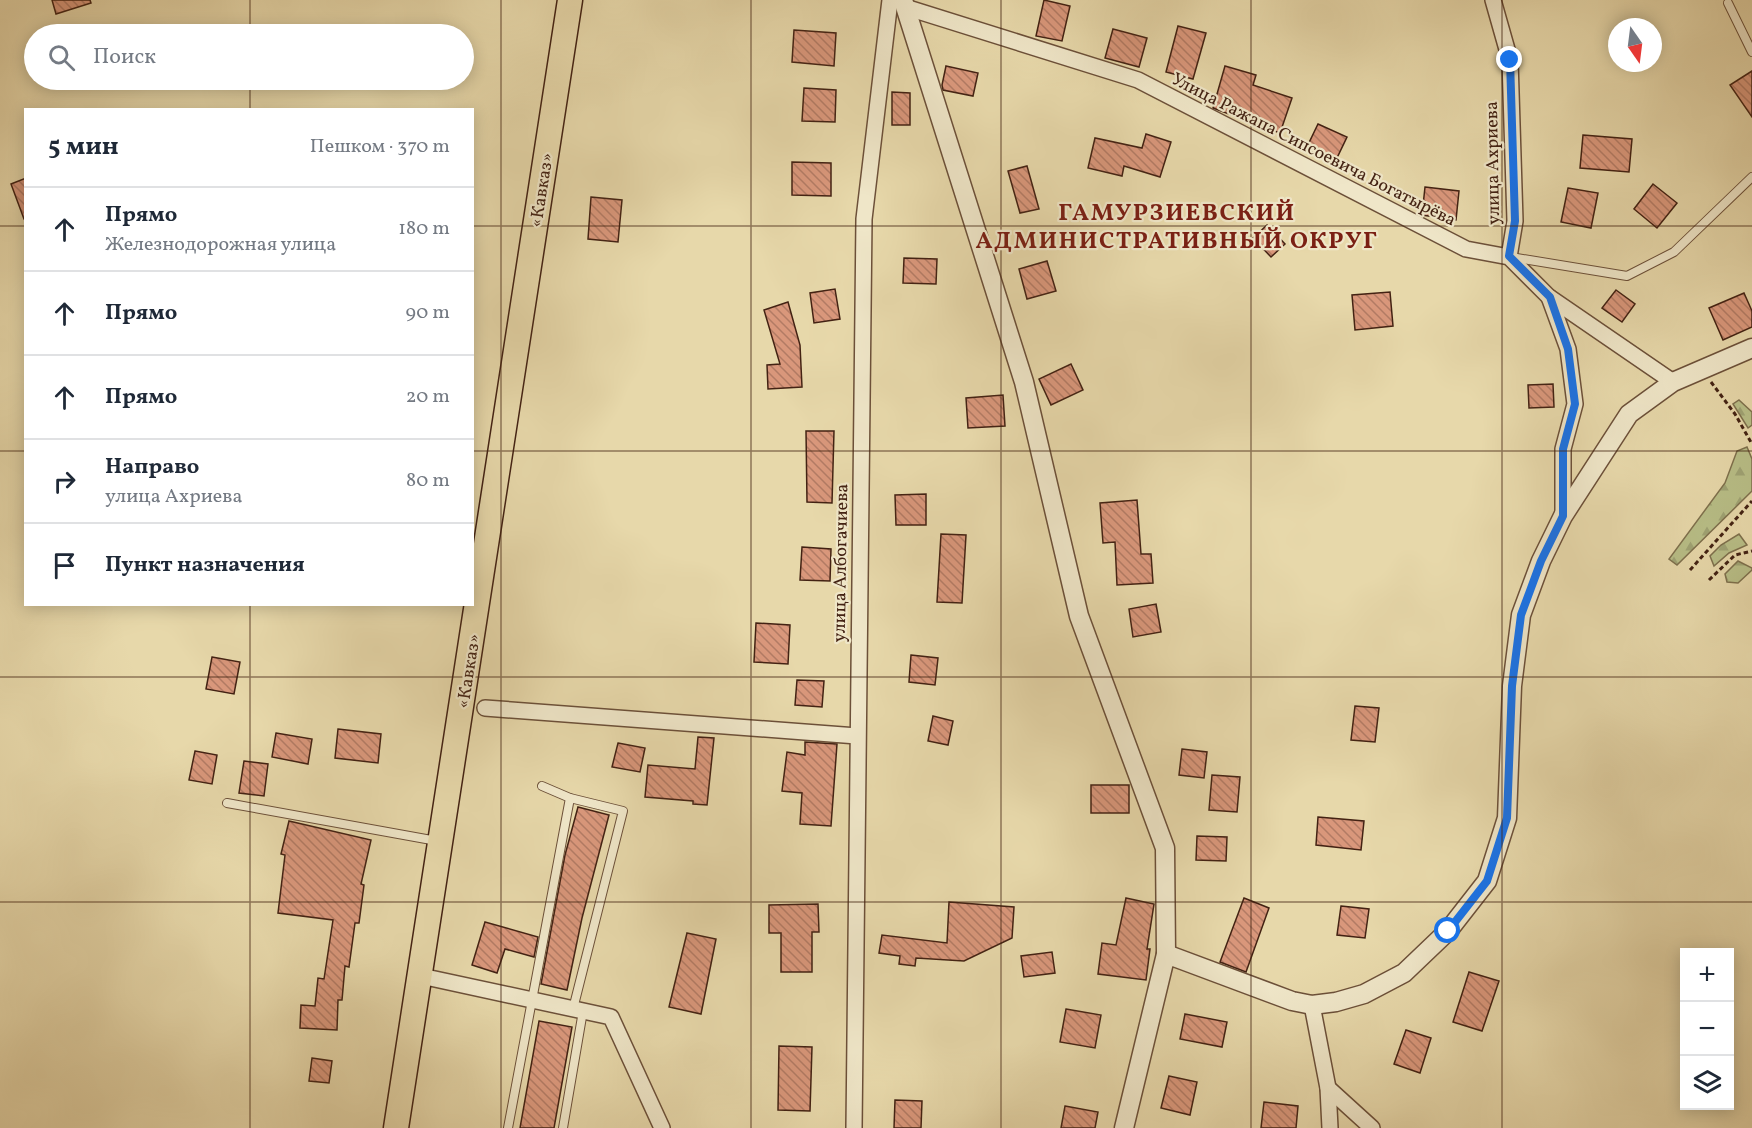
<!DOCTYPE html>
<html lang="ru">
<head>
<meta charset="utf-8">
<style>
	:root { --surface:#fff; --page:#f2f2f3; --text:#1f2937; --muted:#747a83; --line:#e0e1e3 }
	body { margin:0; font-family:Vollkorn,serif; background:var(--page); color:var(--text) }
	.controls { position:absolute; right:18px; bottom:18px; display:grid; overflow:hidden; border-radius:0px; box-shadow:0 3px 15px #0003 }
	.controls button { width:54px; height:54px; display:grid; place-items:center; padding:0; border:0; border-bottom:2px solid var(--line); background:var(--surface); color:var(--text); font:30px sans-serif }
	.compass { position:absolute; left:1608px; top:18px; width:54px; height:54px; border-radius:50%; background:var(--surface); box-shadow:0 3px 15px #0003; rotate:166deg }
	.stop { position:absolute; width:18px; height:18px; margin:-14px; border:4px solid #1a73e8; border-radius:50%; background:#fff }
	.stop.end { background:#1a73e8; border-color:#fff; box-shadow:0 2px 6px #0008 }
	.list { margin:0; padding:0; list-style:none }
	h2 { display:flex; justify-content:space-between; align-items:center; height:78px; margin:0; padding:0 24px; font-size:26px }
	h2 small { font-size:20px; font-weight:400; color:var(--muted) }
	.list li { display:grid; grid-template-columns:39px 1fr auto; gap:18px; align-items:center; box-sizing:border-box; height:84px; padding:0 24px; border-top:2px solid var(--line) }
	.list b { display:block; font-size:22px; white-space:nowrap }
	.list p { margin:0; font-size:20px; white-space:nowrap; color:var(--muted) }
	.list em { font-size:20px; font-style:normal; color:var(--muted) }
	.icon { flex:none; width:33px; height:33px; fill:none; stroke:currentColor; stroke-width:2; stroke-linecap:round; stroke-linejoin:round }
	.map { position:relative; flex:none; width:1752px; height:1128px; overflow:hidden }
	.search { position:absolute; background:var(--surface); box-shadow:0 3px 15px #0003; left:24px; top:24px; width:450px; height:66px; display:flex; align-items:center; gap:15px; box-sizing:border-box; padding:0 21px; border-radius:33px; color:var(--muted); font-size:22px }
	.panel { position:absolute; background:var(--surface); box-shadow:0 3px 15px #0003; left:24px; top:108px; width:450px; height:498px; border-radius:0px }
	.map>svg:first-child { display:block }
	.forest { fill:url(#forest-firs); stroke:#7e704d; stroke-width:1.5 }
	.building { fill:url(#building-back-hatch); stroke:#432213; stroke-width:1.5 }
	.lines { fill:none; stroke-linecap:round; stroke-linejoin:round }
	.service-casing { stroke:#6c5039; stroke-width:10 }
	.minor-casing { stroke:#6c5039; stroke-width:18 }
	.tertiary-casing { stroke:#6c5039; stroke-width:21 }
	.trunk-casing { stroke:#432213; stroke-width:27 }
	.path { stroke:#432213; stroke-width:3; stroke-dasharray:4.5 3; stroke-linecap:butt }
	.service { stroke:#efe6c8; stroke-width:8 }
	.minor { stroke:#efe6c8; stroke-width:15 }
	.tertiary { stroke:#efe6c8; stroke-width:18 }
	.trunk { stroke:#e7d8aa; stroke-width:24 }
	.route { stroke:#1a73e8; stroke-width:8 }
	.grid { fill:none; stroke:#432213; stroke-width:1.5; stroke-opacity:0.55 }
	.labels { text-anchor:middle; stroke-width:4.5; stroke-linejoin:round; paint-order:stroke }
	.street-label { font-size:18px; fill:#432213; stroke:#efe6c8 }
	.district-label { font-size:24px; font-weight:bold; letter-spacing:1.5px; fill:#7a1f14; stroke:#efe6c8 }
</style>
</head>
<body>
<div class="map">
<svg width="1752" height="1128" viewBox="0 0 1752 1128">
	<defs>
		<pattern id="forest-firs" width="22" height="20" patternUnits="userSpaceOnUse" patternTransform="scale(1.5)"><rect width="22" height="20" fill="#b8be87"/><path d="M5 1l3.5 6h-7zM16 11l3.5 6h-7z" fill="#9fa374"/></pattern>
		<pattern id="building-back-hatch" width="6" height="6" patternUnits="userSpaceOnUse" patternTransform="scale(1.5)"><rect width="6" height="6" fill="#d9977b"/><path d="M-1 5l2 2M0 0l6 6M5-1l2 2" fill="none" stroke="#b27b64"/></pattern>
	</defs>
	<rect width="100%" height="100%" fill="#e7d8aa"/>
	<filter id="stains"><feTurbulence type="fractalNoise" baseFrequency=".00333" numOctaves="4"/><feColorMatrix values="0 0 0 0 .2 0 0 0 0 .09 0 0 0 0 .02 0 0 0 .5 -.17"/></filter>
	<radialGradient id="worn" r=".72"><stop offset=".6" stop-color="#630" stop-opacity="0"/><stop offset="1" stop-color="#630" stop-opacity=".3"/></radialGradient>
	<g class="forest">
		<path d="M 1739,400 L 1752,412 L 1752,425 L 1748,428 L 1733,404 Z"/>
		<path d="M 1747,447 L 1752,459 L 1752,491 L 1677,565 L 1669,559 L 1725,483 L 1737,451 Z"/>
		<path d="M 1739,534 L 1747,545 L 1729,553 L 1714,566 L 1710,556 L 1721,545 Z"/>
		<path d="M 1738,561 L 1752,568 L 1752,570 L 1738,583 L 1727,582 L 1725,574 Z"/>
	</g>
	<g class="building">
		<path d="M 52,0 L 90,0 L 91,3 L 56,14 Z"/>
		<path d="M 1044,0 L 1070,6 L 1062,41 L 1036,36 Z"/>
		<path d="M 1178,26 L 1206,33 L 1193,79 L 1166,72 Z"/>
		<path d="M 1113,29 L 1147,38 L 1139,67 L 1105,58 Z"/>
		<path d="M 794,30 L 836,33 L 834,66 L 792,62 Z"/>
		<path d="M 946,66 L 978,73 L 973,96 L 943,90 L 942,85 Z"/>
		<path d="M 1225,66 L 1256,75 L 1253,85 L 1292,98 L 1280,133 L 1213,108 Z"/>
		<path d="M 1752,71 L 1752,117 L 1730,85 Z"/>
		<path d="M 804,88 L 836,90 L 835,122 L 802,121 Z"/>
		<path d="M 892,92 L 910,93 L 910,125 L 892,125 Z"/>
		<path d="M 1318,124 L 1347,137 L 1335,162 L 1306,149 Z"/>
		<path d="M 1146,134 L 1171,142 L 1160,177 L 1124,166 L 1122,176 L 1088,168 L 1095,138 L 1142,148 Z"/>
		<path d="M 1583,135 L 1632,139 L 1629,172 L 1580,168 Z"/>
		<path d="M 792,162 L 831,163 L 831,196 L 792,195 Z"/>
		<path d="M 1027,166 L 1039,209 L 1020,213 L 1008,171 Z"/>
		<path d="M 26,178 L 26,219 L 24,219 L 11,184 Z"/>
		<path d="M 1653,184 L 1677,203 L 1657,228 L 1634,209 Z"/>
		<path d="M 1425,187 L 1459,191 L 1456,220 L 1422,215 Z"/>
		<path d="M 1568,188 L 1598,193 L 1591,228 L 1561,222 Z"/>
		<path d="M 591,197 L 622,200 L 618,242 L 588,239 Z"/>
		<path d="M 1267,225 L 1285,244 L 1271,257 L 1253,238 Z"/>
		<path d="M 904,258 L 937,259 L 936,284 L 903,283 Z"/>
		<path d="M 1047,261 L 1056,291 L 1027,299 L 1019,269 Z"/>
		<path d="M 835,289 L 840,319 L 814,323 L 810,293 Z"/>
		<path d="M 1616,290 L 1635,304 L 1622,322 L 1602,308 Z"/>
		<path d="M 1390,292 L 1393,326 L 1355,330 L 1352,295 Z"/>
		<path d="M 1744,293 L 1752,311 L 1752,327 L 1723,340 L 1709,308 Z"/>
		<path d="M 788,302 L 800,345 L 802,387 L 768,389 L 767,365 L 780,364 L 764,310 Z"/>
		<path d="M 1071,364 L 1083,390 L 1051,405 L 1039,379 Z"/>
		<path d="M 1553,384 L 1554,407 L 1529,408 L 1528,385 Z"/>
		<path d="M 1003,395 L 1005,426 L 968,428 L 966,398 Z"/>
		<path d="M 806,431 L 834,431 L 832,503 L 807,502 Z"/>
		<path d="M 926,494 L 926,525 L 896,525 L 895,495 Z"/>
		<path d="M 1137,500 L 1141,554 L 1151,554 L 1153,583 L 1117,585 L 1115,542 L 1103,543 L 1100,503 Z"/>
		<path d="M 941,534 L 966,535 L 962,603 L 937,602 Z"/>
		<path d="M 802,547 L 831,549 L 830,581 L 800,580 Z"/>
		<path d="M 1156,604 L 1161,632 L 1133,637 L 1129,609 Z"/>
		<path d="M 756,623 L 790,625 L 788,664 L 754,662 Z"/>
		<path d="M 911,655 L 938,658 L 935,685 L 909,682 Z"/>
		<path d="M 212,657 L 240,662 L 234,694 L 206,689 Z"/>
		<path d="M 797,680 L 824,681 L 822,707 L 795,705 Z"/>
		<path d="M 1355,706 L 1379,708 L 1375,742 L 1351,740 Z"/>
		<path d="M 933,716 L 953,721 L 948,745 L 928,741 Z"/>
		<path d="M 338,729 L 381,734 L 378,763 L 335,758 Z"/>
		<path d="M 276,733 L 312,739 L 308,764 L 272,757 Z"/>
		<path d="M 698,737 L 714,738 L 707,805 L 693,804 L 693,801 L 645,797 L 648,765 L 695,769 Z"/>
		<path d="M 805,742 L 837,744 L 831,826 L 800,824 L 802,793 L 782,791 L 787,752 L 805,755 Z"/>
		<path d="M 618,743 L 645,748 L 640,772 L 612,767 Z"/>
		<path d="M 1182,749 L 1207,752 L 1204,778 L 1179,775 Z"/>
		<path d="M 195,751 L 217,755 L 212,784 L 189,780 Z"/>
		<path d="M 244,761 L 268,764 L 264,796 L 239,793 Z"/>
		<path d="M 1212,775 L 1240,777 L 1237,812 L 1209,810 Z"/>
		<rect x="1091" y="785" width="38" height="28"/>
		<path d="M 578,807 L 609,815 L 582,918 L 567,990 L 541,984 L 565,855 Z"/>
		<path d="M 1318,817 L 1364,821 L 1361,850 L 1316,845 Z"/>
		<path d="M 289,821 L 371,840 L 361,884 L 364,885 L 359,923 L 355,923 L 349,967 L 345,966 L 342,1000 L 338,1000 L 337,1030 L 300,1028 L 301,1005 L 315,1006 L 318,978 L 324,979 L 333,920 L 278,913 L 285,855 L 281,854 Z"/>
		<path d="M 1197,836 L 1227,837 L 1226,861 L 1196,860 Z"/>
		<path d="M 1126,898 L 1154,904 L 1147,949 L 1150,949 L 1146,980 L 1098,974 L 1102,943 L 1116,945 Z"/>
		<path d="M 1244,898 L 1269,908 L 1246,972 L 1220,962 Z"/>
		<path d="M 949,902 L 1014,907 L 1012,938 L 964,961 L 916,958 L 915,966 L 899,964 L 900,956 L 879,953 L 882,935 L 947,943 Z"/>
		<path d="M 818,904 L 819,932 L 812,932 L 812,972 L 781,972 L 781,933 L 769,933 L 769,905 Z"/>
		<path d="M 1341,906 L 1369,909 L 1365,938 L 1337,935 Z"/>
		<path d="M 485,922 L 538,937 L 534,957 L 505,949 L 497,973 L 472,965 Z"/>
		<path d="M 687,933 L 716,939 L 701,1014 L 669,1007 Z"/>
		<path d="M 1052,952 L 1055,973 L 1024,977 L 1021,956 Z"/>
		<path d="M 1469,972 L 1499,981 L 1482,1031 L 1453,1022 Z"/>
		<path d="M 1066,1009 L 1101,1015 L 1095,1048 L 1060,1042 Z"/>
		<path d="M 1185,1014 L 1227,1022 L 1222,1047 L 1180,1039 Z"/>
		<path d="M 539,1021 L 572,1027 L 554,1128 L 520,1128 Z"/>
		<path d="M 1406,1030 L 1431,1038 L 1420,1073 L 1394,1064 Z"/>
		<path d="M 779,1046 L 812,1047 L 810,1111 L 778,1110 Z"/>
		<path d="M 312,1058 L 332,1061 L 329,1083 L 309,1081 Z"/>
		<path d="M 1169,1076 L 1197,1082 L 1190,1115 L 1161,1108 Z"/>
		<path d="M 895,1100 L 922,1101 L 921,1128 L 894,1128 Z"/>
		<path d="M 1264,1102 L 1298,1106 L 1296,1128 L 1261,1128 Z"/>
		<path d="M 1065,1106 L 1098,1112 L 1095,1128 L 1061,1128 Z"/>
	</g>
	<g class="lines">
		<defs>
			<g id="service">
				<path d="M 1728,3 L 1752,52"/>
				<path d="M 1511,257 L 1627,276 L 1674,252 L 1752,177"/>
				<path d="M 570,798 L 623,811 L 573,1009"/>
				<path d="M 227,803 L 437,841"/>
				<path d="M 508,1128 L 570,798 L 542,786"/>
				<path d="M 563,1128 L 583,1011"/>
			</g>
			<g id="minor">
				<path d="M 1493,0 L 1510,60 L 1515,221 L 1509,257"/>
				<path d="M 905,7 L 1138,80 L 1466,249 L 1509,257 L 1549,297 L 1673,382"/>
				<path d="M 1549,297 L 1568,349 L 1575,404 L 1563,449 L 1563,516"/>
				<path d="M 485,708 L 857,736"/>
				<path d="M 421,976 L 611,1017 L 662,1128"/>
				<path d="M 1312,1005 L 1328,1088 L 1330,1128"/>
				<path d="M 1328,1088 L 1372,1128"/>
				<path d="M 854,1128 L 864,219 L 890,0"/>
			</g>
			<g id="tertiary">
				<path d="M 903,0 L 1024,382 L 1079,616 L 1165,848 L 1166,954"/>
				<path d="M 1124,1128 L 1166,954 L 1292,1001 L 1312,1005 L 1336,1002 L 1364,994 L 1404,973 L 1448,931 L 1487,881 L 1507,818 L 1512,686 L 1521,615 L 1541,561 L 1563,516 L 1629,414 L 1673,382 L 1752,348"/>
			</g>
			<path id="trunk" d="M 396,1128 L 570,0"/>
		</defs>
		<use href="#service" class="service-casing"/>
		<use href="#minor" class="minor-casing"/>
		<use href="#tertiary" class="tertiary-casing"/>
		<use href="#trunk" class="trunk-casing"/>
		<g class="path">
			<path d="M 1711,382 L 1735,414 L 1752,444"/>
			<path d="M 1690,570 L 1752,501"/>
			<path d="M 1709,580 L 1735,555 L 1752,551"/>
		</g>
		<use href="#service" class="service"/>
		<use href="#minor" class="minor"/>
		<use href="#tertiary" class="tertiary"/>
		<use href="#trunk" class="trunk"/>
	</g>
	<g class="lines">
		<path class="route" d="M 1448,931 L 1487,881 L 1507,818 L 1512,686 L 1521,615 L 1541,561 L 1563,516 L 1563,449 L 1575,404 L 1568,349 L 1550,297 L 1509,256 L 1515,221 L 1510,60"/>
	</g>
	<path class="grid" d="M 250,0 L 250,34M 501,0 L 501,1128M 751,0 L 751,1128M 1001,0 L 1001,1128M 1251,0 L 1251,1128M 1502,0 L 1502,1128M 250,80 L 250,110M 0,226 L 26,226M 472,226 L 1752,226M 0,451 L 26,451M 472,451 L 1752,451M 250,604 L 250,1128M 0,677 L 1752,677M 0,902 L 1752,902"/>
	<g class="labels">
		<g class="street-label">
			<text transform="translate(1314 149) rotate(27)" y="6">Улица Ражапа Сипсоевича Богатырёва</text>
			<text transform="translate(1492 163) rotate(-91)" y="6">улица Ахриева</text>
			<text transform="translate(541 190) rotate(-81)" y="6">«Кавказ»</text>
			<text transform="translate(840 563) rotate(-89)" y="6">улица Албогачиева</text>
			<text transform="translate(468 671) rotate(-81)" y="6">«Кавказ»</text>
		</g>
		<g class="district-label">
			<text x="1177" y="220">ГАМУРЗИЕВСКИЙ<tspan x="1177" dy="28">АДМИНИСТРАТИВНЫЙ ОКРУГ</tspan></text>
		</g>
	</g>
	<rect width="100%" height="100%" filter="url(#stains)"/>
	<rect width="100%" height="100%" fill="url(#worn)"/>
</svg>
<div class="controls">
<button>+</button>
<button>−</button>
<button><svg class="icon" aria-label="layers" viewBox="0 0 24 24"><path d="M12 4l9 5-9 5-9-5zM3 14l9 5 9-5"/></svg></button>
</div>
<svg class="compass" viewBox="-18 -18 36 36"><path d="M0-13l5 13h-10z" fill="#e53935"/><path d="M0 13l5-13h-10z" fill="#747a83"/></svg>
<div class="stop" style="left:1448px;top:931px"></div>
<div class="stop end" style="left:1510px;top:60px"></div>
<div class="search"><svg class="icon" aria-label="search" viewBox="0 0 24 24"><circle cx="10" cy="10" r="6"/><path d="M15 15l6 6"/></svg>Поиск</div>
<section class="panel">
<h2>5 мин<small>Пешком · 370 m</small></h2>
<ul class="list">
<li><svg class="icon" aria-label="ahead" viewBox="0 0 24 24"><path d="M12 20V5M6 11l6-6 6 6"/></svg><div><b>Прямо</b><p>Железнодорожная улица</p></div><em>180 m</em></li>
<li><svg class="icon" aria-label="ahead" viewBox="0 0 24 24"><path d="M12 20V5M6 11l6-6 6 6"/></svg><div><b>Прямо</b></div><em>90 m</em></li>
<li><svg class="icon" aria-label="ahead" viewBox="0 0 24 24"><path d="M12 20V5M6 11l6-6 6 6"/></svg><div><b>Прямо</b></div><em>20 m</em></li>
<li><svg class="icon" aria-label="right" viewBox="0 0 24 24"><path d="M7 20v-9h11M14 6l5 5-5 5"/></svg><div><b>Направо</b><p>улица Ахриева</p></div><em>80 m</em></li>
<li><svg class="icon" aria-label="arrive" viewBox="0 0 24 24"><path d="M6 21V4h12l-3 4 3 4H6"/></svg><div><b>Пункт назначения</b></div></li>
</ul>
</section>
</div>
</body>
</html>
